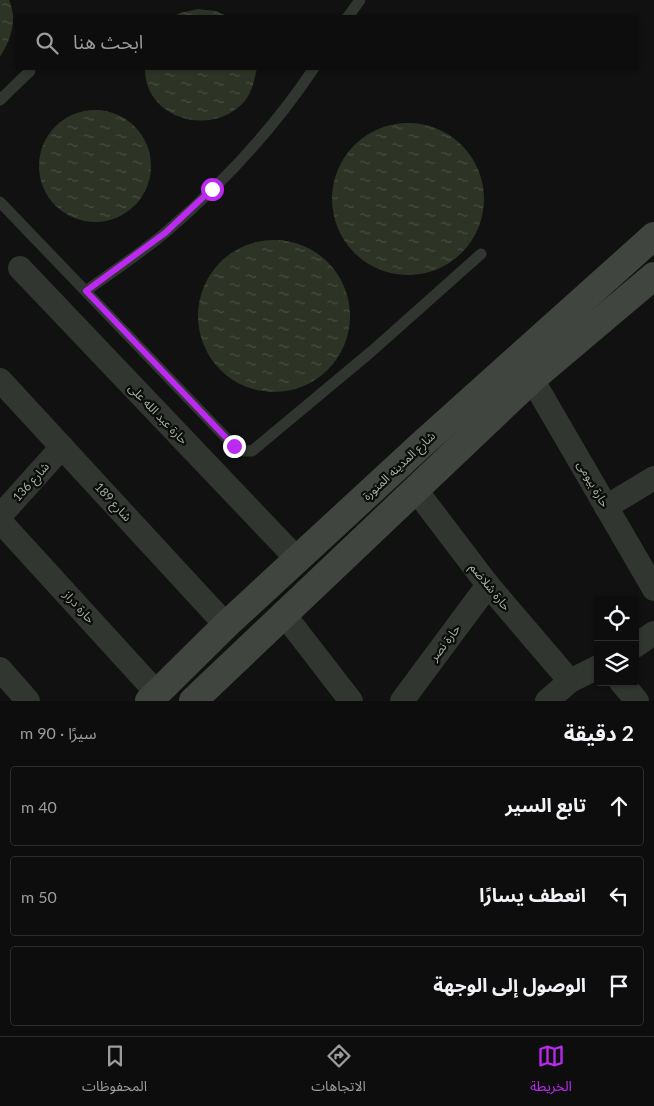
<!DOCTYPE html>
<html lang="ar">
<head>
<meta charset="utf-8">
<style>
	:root { --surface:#0c0d0c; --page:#151615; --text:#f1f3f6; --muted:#9a9c9d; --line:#2c2d2d; --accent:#bc29f0 }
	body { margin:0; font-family:Lato,"Noto Sans Arabic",sans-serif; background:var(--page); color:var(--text); direction:rtl }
	.controls { position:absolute; right:15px; bottom:15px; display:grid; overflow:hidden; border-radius:5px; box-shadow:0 1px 4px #0004 }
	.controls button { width:45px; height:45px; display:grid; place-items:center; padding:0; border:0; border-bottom:1px solid var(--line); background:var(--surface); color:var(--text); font:25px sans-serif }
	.stop { position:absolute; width:15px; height:15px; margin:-11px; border:4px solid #bc29f0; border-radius:50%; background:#fff }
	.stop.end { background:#bc29f0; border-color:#fff; box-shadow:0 1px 5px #0008 }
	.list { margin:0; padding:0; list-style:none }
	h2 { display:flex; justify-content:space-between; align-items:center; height:65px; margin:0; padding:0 20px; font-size:21px }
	h2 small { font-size:16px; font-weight:400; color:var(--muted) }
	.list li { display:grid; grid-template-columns:32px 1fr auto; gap:15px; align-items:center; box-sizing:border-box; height:80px; margin:0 10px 10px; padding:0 10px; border:1px solid var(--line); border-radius:5px }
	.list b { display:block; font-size:19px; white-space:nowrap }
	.list em { font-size:16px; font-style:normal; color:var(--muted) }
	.icon { flex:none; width:28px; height:28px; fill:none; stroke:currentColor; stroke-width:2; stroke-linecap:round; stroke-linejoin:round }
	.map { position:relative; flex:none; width:654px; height:701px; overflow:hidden; direction:ltr }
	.search { position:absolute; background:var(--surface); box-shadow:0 1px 4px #0004; left:15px; right:15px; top:15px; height:55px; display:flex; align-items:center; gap:12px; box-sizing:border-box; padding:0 18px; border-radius:5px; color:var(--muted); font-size:19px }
	.sheet { height:335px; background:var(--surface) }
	nav { display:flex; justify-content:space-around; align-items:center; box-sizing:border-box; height:70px; border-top:1px solid var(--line); background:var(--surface); font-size:14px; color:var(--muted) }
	nav a { display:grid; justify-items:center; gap:2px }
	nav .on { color:var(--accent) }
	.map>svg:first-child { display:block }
	.water { fill:url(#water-ripples) }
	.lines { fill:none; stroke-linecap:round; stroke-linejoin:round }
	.service { stroke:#313631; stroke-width:11 }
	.minor { stroke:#313631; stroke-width:24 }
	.secondary { stroke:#40463f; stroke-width:28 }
	.route { stroke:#bc29f0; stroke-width:6 }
	.labels { text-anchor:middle; stroke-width:4.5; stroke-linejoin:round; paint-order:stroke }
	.street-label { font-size:12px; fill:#a5b2a1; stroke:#0b0c0b }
</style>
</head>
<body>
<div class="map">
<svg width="654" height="701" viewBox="0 0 654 701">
	<defs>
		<pattern id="water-ripples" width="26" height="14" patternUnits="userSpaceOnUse" patternTransform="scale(1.25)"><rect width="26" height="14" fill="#2d3426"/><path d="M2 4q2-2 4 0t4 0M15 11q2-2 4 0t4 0" fill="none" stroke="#484f42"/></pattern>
	</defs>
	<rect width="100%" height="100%" fill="#101110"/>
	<g class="water">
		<path d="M 0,0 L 9,0 C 18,20 11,39 0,57 Z"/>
		<path d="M 198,9 L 216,11 L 229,17 L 173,17 L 180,13 Z"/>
		<path d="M 145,68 L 257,68 C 254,81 252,94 242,104 C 209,137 144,118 145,68 Z"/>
		<circle cx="95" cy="166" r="56"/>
		<circle cx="408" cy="199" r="76"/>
		<circle cx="274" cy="316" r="76"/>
	</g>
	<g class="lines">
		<g class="service">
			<path d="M 347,18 L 360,0"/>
			<path d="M 0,100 L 30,71"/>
			<path d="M 0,202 L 234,446 L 244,451 L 252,451 L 372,351 L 481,254"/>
			<path d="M 86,291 C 112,272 141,253 166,232 C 221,185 274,128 314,68"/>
		</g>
		<g class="minor">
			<path d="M 20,268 L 297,559"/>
			<path d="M 532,379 L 654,589"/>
			<path d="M 0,380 L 226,625"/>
			<path d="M 415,489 L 488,585 L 570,681"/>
			<path d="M 606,507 L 654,478"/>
			<path d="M 0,516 L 62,447"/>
			<path d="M 0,521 L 157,693"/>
			<path d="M 283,613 L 351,701"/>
			<path d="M 635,646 L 654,633"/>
			<path d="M 0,669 L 28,701"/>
			<path d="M 621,682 L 637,701"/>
			<path d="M 402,701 L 488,585"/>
			<path d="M 547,701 L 570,681 L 598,667"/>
		</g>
		<g class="secondary">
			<path d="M 149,701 L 226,625 L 422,444 L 654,236"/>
			<path d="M 193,701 L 532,379 L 654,276"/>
		</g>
	</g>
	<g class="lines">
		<path class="route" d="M 212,189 L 165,233 L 86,291 L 234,446"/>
	</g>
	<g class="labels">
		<g class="street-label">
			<text transform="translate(158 414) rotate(46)" y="4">حارة عبد الله على</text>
			<text transform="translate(399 466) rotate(-43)" y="4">شارع المدينه المنورة</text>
			<text transform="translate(31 482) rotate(-48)" y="4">شارع 136</text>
			<text transform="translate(593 484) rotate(60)" y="4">حارة بيومى</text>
			<text transform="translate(113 502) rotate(47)" y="4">شارع 189</text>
			<text transform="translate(490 587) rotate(51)" y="4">حارة شلاضم</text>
			<text transform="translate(79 607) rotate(48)" y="4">حارة دراز</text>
			<text transform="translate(445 643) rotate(-53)" y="4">حارة نصر</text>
		</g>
	</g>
</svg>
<div class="controls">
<button><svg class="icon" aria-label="locate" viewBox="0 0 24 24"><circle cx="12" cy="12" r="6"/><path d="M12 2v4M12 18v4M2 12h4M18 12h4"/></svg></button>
<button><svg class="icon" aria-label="layers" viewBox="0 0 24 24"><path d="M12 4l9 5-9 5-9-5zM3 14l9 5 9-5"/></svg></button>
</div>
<div class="stop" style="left:212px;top:189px"></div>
<div class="stop end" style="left:234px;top:446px"></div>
<div class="search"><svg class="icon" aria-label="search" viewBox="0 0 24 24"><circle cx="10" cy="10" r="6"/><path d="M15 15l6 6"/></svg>ابحث هنا</div>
</div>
<section class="sheet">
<h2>2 دقيقة<small>سيرًا · 90 m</small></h2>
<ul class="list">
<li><svg class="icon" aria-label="ahead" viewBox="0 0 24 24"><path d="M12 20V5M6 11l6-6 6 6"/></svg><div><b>تابع السير</b></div><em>40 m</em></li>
<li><svg class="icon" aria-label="left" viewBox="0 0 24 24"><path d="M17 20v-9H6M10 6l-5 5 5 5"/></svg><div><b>انعطف يسارًا</b></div><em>50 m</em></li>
<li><svg class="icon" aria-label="arrive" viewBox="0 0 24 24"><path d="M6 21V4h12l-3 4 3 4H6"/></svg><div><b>الوصول إلى الوجهة</b></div></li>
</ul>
</section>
<nav>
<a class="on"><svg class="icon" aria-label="map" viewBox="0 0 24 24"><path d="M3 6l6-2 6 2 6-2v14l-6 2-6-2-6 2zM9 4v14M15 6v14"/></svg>الخريطة</a>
<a><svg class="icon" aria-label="directions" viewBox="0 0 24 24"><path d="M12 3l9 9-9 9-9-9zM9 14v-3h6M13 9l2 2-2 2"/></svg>الاتجاهات</a>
<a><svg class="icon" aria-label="saved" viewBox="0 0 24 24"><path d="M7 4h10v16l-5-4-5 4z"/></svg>المحفوظات</a>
</nav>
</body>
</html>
